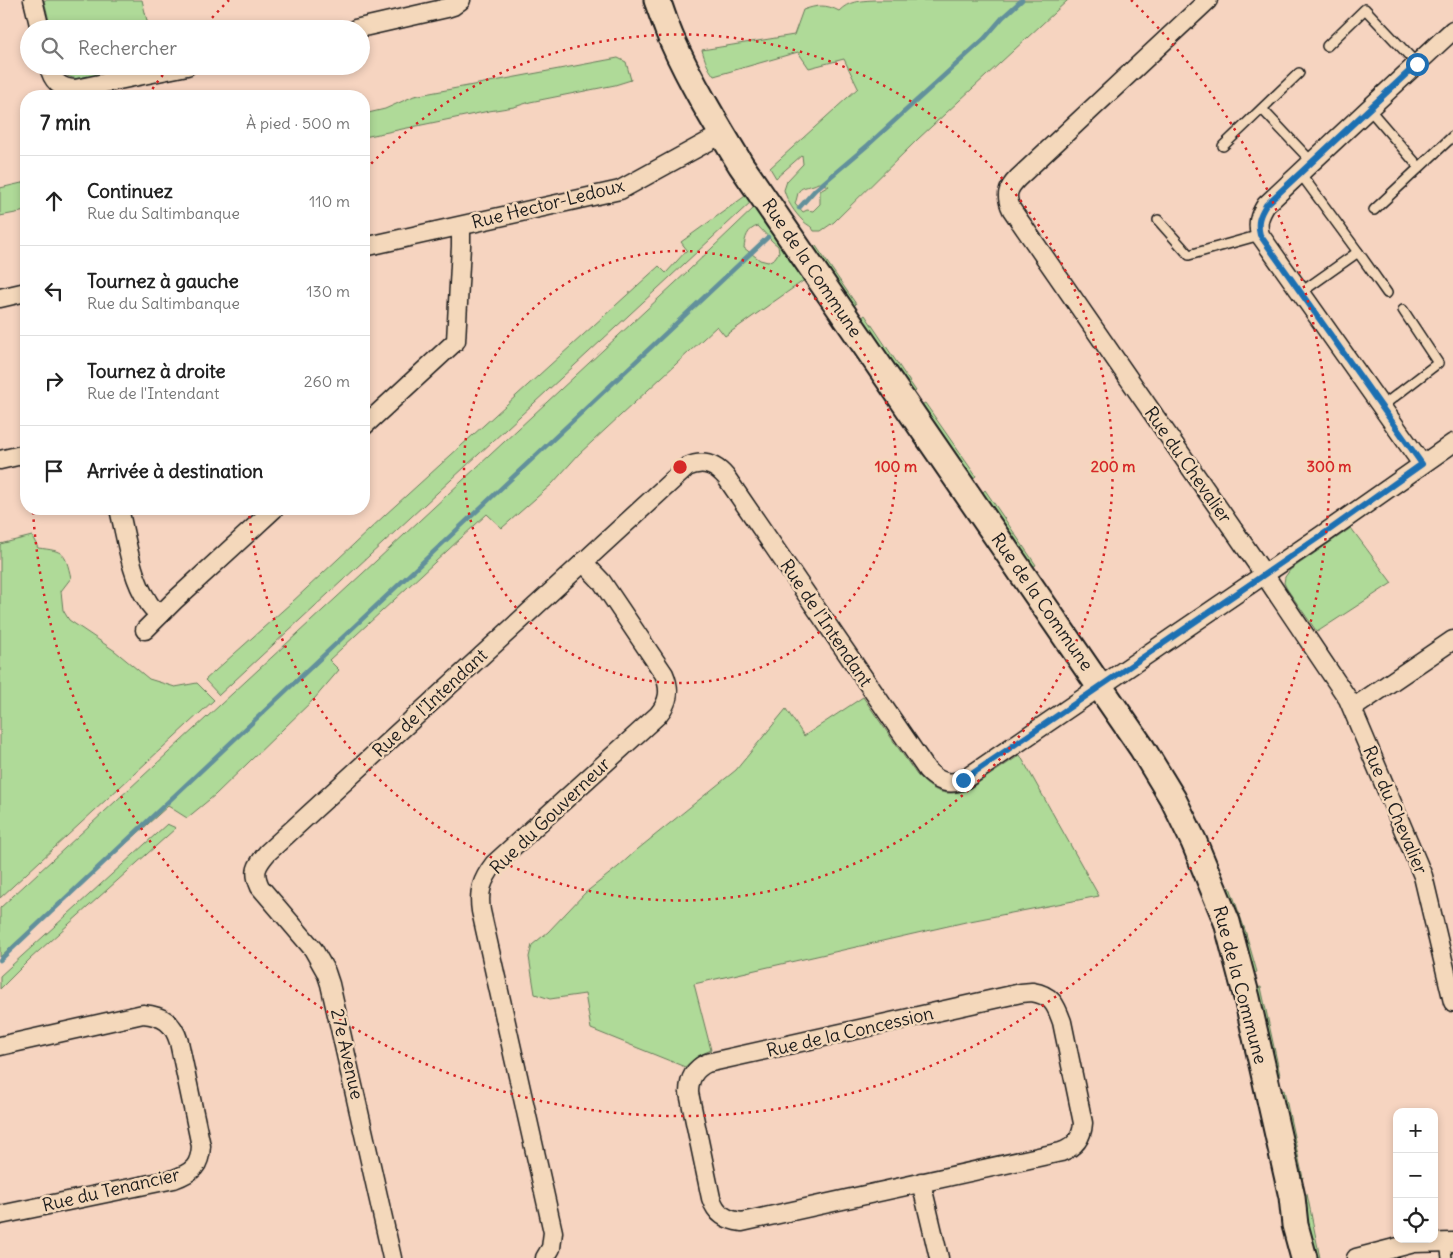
<!DOCTYPE html>
<html lang="fr">
<head>
<meta charset="utf-8">
<style>
	:root { --surface:#fff; --page:#f2f2f2; --text:#222; --muted:#767676; --line:#e0e0e0 }
	body { margin:0; font-family:Delius,sans-serif; background:var(--page); color:var(--text) }
	.controls { position:absolute; right:15px; bottom:15px; display:grid; overflow:hidden; border-radius:10px; box-shadow:0 2px 8px #0003 }
	.controls button { width:45px; height:45px; display:grid; place-items:center; padding:0; border:0; border-bottom:1px solid var(--line); background:var(--surface); color:var(--text); font:25px sans-serif }
	.stop { position:absolute; width:15px; height:15px; margin:-11px; border:4px solid #1f6fb2; border-radius:50%; background:#fff }
	.stop.end { background:#1f6fb2; border-color:#fff; box-shadow:0 1px 5px #0008 }
	.list { margin:0; padding:0; list-style:none }
	h2 { display:flex; justify-content:space-between; align-items:center; height:65px; margin:0; padding:0 20px; font-size:21px }
	h2 small { font-size:16px; font-weight:400; color:var(--muted) }
	.list li { display:grid; grid-template-columns:32px 1fr auto; gap:15px; align-items:center; box-sizing:border-box; height:90px; padding:0 20px; border-top:1px solid var(--line) }
	.list b { display:block; font-size:19px; white-space:nowrap }
	.list p { margin:0; font-size:16px; white-space:nowrap; color:var(--muted) }
	.list em { font-size:16px; font-style:normal; color:var(--muted) }
	.icon { flex:none; width:28px; height:28px; fill:none; stroke:currentColor; stroke-width:2; stroke-linecap:round; stroke-linejoin:round }
	.map { position:relative; flex:none; width:1453px; height:1258px; overflow:hidden }
	.search { position:absolute; background:var(--surface); box-shadow:0 2px 8px #0003; left:20px; top:20px; width:350px; height:55px; display:flex; align-items:center; gap:12px; box-sizing:border-box; padding:0 18px; border-radius:28px; color:var(--muted); font-size:19px }
	.panel { position:absolute; background:var(--surface); box-shadow:0 2px 8px #0003; left:20px; top:90px; width:350px; height:425px; border-radius:20px }
	.map>svg:first-child { display:block }
	.green { fill:#afda98; stroke:#667b5a; fill-rule:evenodd }
	.lines { fill:none; stroke-linecap:round; stroke-linejoin:round }
	.stream { stroke:#62909b; stroke-width:4.5 }
	.lane-casing { stroke:#1c1c1c; stroke-width:12 }
	.street-casing { stroke:#1c1c1c; stroke-width:21 }
	.secondary-casing { stroke:#1c1c1c; stroke-width:29 }
	.lane { stroke:#f4d8bb; stroke-width:9 }
	.street { stroke:#f4d8bb; stroke-width:18 }
	.secondary { stroke:#f4d8bb; stroke-width:25 }
	.route { stroke:#1f6fb2; stroke-width:6 }
	.ring { fill:none; stroke:#d62828; stroke-width:2.5; stroke-dasharray:2.5 5 }
	.labels { text-anchor:middle; stroke-width:5; stroke-linejoin:round; paint-order:stroke }
	.street-label { font-size:18px; fill:#1c1c1c; stroke:#f4d8bb }
	.centre { fill:#d62828; stroke:#f4d8bb; stroke-width:2.5 }
	.ring-label { font-size:15px; text-anchor:middle; font-weight:bold; fill:#d62828; stroke:#f4d8bb; stroke-width:5; stroke-linejoin:round; paint-order:stroke }
</style>
</head>
<body>
<div class="map">
<svg width="1453" height="1258" viewBox="0 0 1453 1258">
	<rect width="100%" height="100%" fill="#f6d4c0"/>
	<filter id="ink" filterUnits="userSpaceOnUse"><feTurbulence type="fractalNoise" baseFrequency=".02" numOctaves="2"/><feDisplacementMap in="SourceGraphic" scale="10" xChannelSelector="R" yChannelSelector="G"/><feConvolveMatrix kernelMatrix="1 2 1 2 8 2 1 2 1" color-interpolation-filters="sRGB"/></filter>
	<g filter="url(#ink)">
		<g class="green">
			<path d="M 44,0 L 142,0 L 149,29 L 51,29 Z"/>
			<path d="M 873,0 L 1068,0 L 918,139 L 834,222 L 821,231 L 814,231 C 812,226 807,225 803,221 C 794,212 787,201 784,190 L 787,181 L 803,164 L 802,155 L 776,178 L 770,168 L 858,88 L 844,59 L 809,68 L 798,52 L 714,76 C 707,67 705,60 702,50 L 794,35 L 803,10 C 817,5 826,4 839,11 C 849,1 859,1 873,0 ZM 818,183 L 829,186 L 820,191 L 820,204 L 813,211 L 807,210 L 803,212 L 795,203 C 797,200 797,194 799,191 C 802,186 812,187 818,183 Z"/>
			<path d="M 618,58 L 626,62 L 631,80 L 615,85 L 530,102 L 514,107 L 489,111 L 364,137 L 364,114 L 385,109 L 414,96 Z"/>
			<path d="M 59,66 L 134,66 L 79,79 C 70,78 62,75 59,66 Z"/>
			<path d="M 26,182 L 26,211 L 0,216 L 0,188 Z"/>
			<path d="M 748,194 L 752,201 L 219,695 L 205,680 L 291,603 L 385,515 L 659,266 L 666,273 L 687,250 L 681,242 Z"/>
			<path d="M 756,206 L 806,279 L 725,336 L 717,326 L 579,454 L 552,484 L 502,528 L 487,514 L 329,660 L 339,670 L 315,698 L 215,795 L 187,818 L 168,806 L 0,957 L 0,908 L 362,574 L 688,271 ZM 758,226 L 772,241 L 778,246 L 779,252 L 775,258 L 768,262 L 760,260 L 744,248 C 745,238 747,229 758,226 Z"/>
			<path d="M 816,246 L 856,304 L 853,307 L 812,248 Z"/>
			<path d="M 865,315 L 916,391 L 912,394 L 860,319 Z"/>
			<path d="M 925,403 L 976,476 L 971,480 L 921,405 Z"/>
			<path d="M 985,490 L 1036,565 L 1032,567 L 981,494 Z"/>
			<path d="M 1351,528 L 1392,583 L 1317,632 L 1287,589 L 1284,583 L 1285,577 L 1290,570 Z"/>
			<path d="M 32,536 L 38,548 C 64,551 65,552 71,578 L 61,591 L 63,610 L 69,620 L 115,651 L 149,679 L 175,687 L 197,683 L 214,700 L 0,898 L 0,544 Z"/>
			<path d="M 863,697 L 917,775 C 933,792 946,798 969,789 L 1020,755 L 1099,896 L 970,921 L 694,984 L 711,1050 L 698,1056 L 685,1067 L 591,1029 L 585,994 L 550,999 L 535,994 L 529,957 L 532,945 L 548,932 L 585,893 L 618,867 L 638,849 L 736,770 L 786,709 L 804,736 Z"/>
			<path d="M 167,824 L 176,828 L 30,959 L 0,989 L 0,976 Z"/>
			<path d="M 1230,887 L 1245,930 L 1257,972 L 1253,973 L 1226,889 Z"/>
			<path d="M 1261,987 L 1280,1075 L 1276,1077 L 1256,988 Z"/>
			<path d="M 1284,1090 L 1303,1178 L 1299,1180 L 1279,1092 Z"/>
			<path d="M 1307,1194 L 1320,1258 L 1315,1256 L 1306,1234 L 1308,1222 L 1302,1196 Z"/>
		</g>
		<g class="lines">
			<g class="stream">
				<path d="M 799,208 L 815,190 L 868,145 L 984,39 L 1003,17 L 1022,0"/>
				<path d="M 0,960 L 768,237"/>
			</g>
			<defs>
				<g id="lane">
					<path d="M 1327,46 L 1365,9 L 1417,64"/>
					<path d="M 1262,109 L 1312,162"/>
					<path d="M 1369,109 L 1419,167"/>
					<path d="M 1223,146 L 1299,73"/>
					<path d="M 1300,173 L 1358,252 L 1387,293"/>
					<path d="M 1374,210 L 1453,136"/>
					<path d="M 1158,220 L 1189,255 L 1260,235"/>
					<path d="M 1300,293 L 1358,252"/>
					<path d="M 1381,407 L 1438,363 L 1403,310"/>
					<path d="M 1445,1242 L 1447,1258"/>
				</g>
				<g id="street">
					<path d="M 33,0 L 40,29"/>
					<path d="M 1208,0 L 1018,178 C 1007,189 1005,196 1012,210 L 1264,574 L 1348,699 L 1423,876 L 1453,1002"/>
					<path d="M 355,29 L 447,8 L 453,6 L 461,0"/>
					<path d="M 49,66 C 52,81 59,88 75,89 L 187,66"/>
					<path d="M 364,247 L 620,190 L 722,134"/>
					<path d="M 0,298 L 26,292"/>
					<path d="M 364,426 L 456,341 L 461,246 L 461,226"/>
					<path d="M 0,460 L 26,454"/>
					<path d="M 1422,464 L 1260,235 C 1257,223 1259,216 1266,205 L 1453,30"/>
					<path d="M 119,509 C 126,536 131,577 147,600 C 150,606 155,611 160,615"/>
					<path d="M 145,630 L 174,601 L 274,509"/>
					<path d="M 1353,708 L 1453,640"/>
					<path d="M 1032,992 C 1052,995 1056,1005 1062,1022 L 1083,1123 C 1082,1138 1075,1147 1061,1152 L 742,1222 C 726,1220 716,1214 711,1198 L 689,1093 C 689,1079 694,1069 707,1063 L 1021,993 Z"/>
					<path d="M 0,1046 L 143,1014 C 163,1016 173,1022 179,1042 L 201,1146 C 200,1166 193,1172 174,1179 L 0,1215"/>
					<path d="M 921,1182 L 939,1258"/>
					<path d="M 392,1258 L 330,984 L 326,972 L 313,949 L 260,887 C 253,872 256,866 267,853 L 687,467 C 703,460 715,464 726,477 L 927,770 C 938,782 950,786 965,779 L 1325,533 L 1453,443"/>
					<path d="M 545,1258 L 551,1248 L 553,1232 L 481,911 C 478,891 482,880 494,864 L 658,715 C 669,702 671,690 664,674 L 602,582 L 583,562"/>
					<path d="M 1356,1258 L 1414,1243 L 1453,1242"/>
				</g>
				<path id="secondary" d="M 657,0 C 662,13 666,27 672,40 C 691,83 716,124 741,165 L 1142,748 L 1173,799 L 1194,842 L 1227,922 L 1247,998 L 1292,1197 L 1295,1225 L 1304,1258"/>
			</defs>
			<use href="#lane" class="lane-casing"/>
			<use href="#street" class="street-casing"/>
			<use href="#secondary" class="secondary-casing"/>
			<use href="#lane" class="lane"/>
			<use href="#street" class="street"/>
			<use href="#secondary" class="secondary"/>
		</g>
	</g>
	<g class="lines" filter="url(#ink)">
		<path class="route" d="M 963,780 L 1325,533 L 1422,464 L 1260,235 C 1257,223 1259,216 1266,205 L 1417,64"/>
	</g>
	<g class="ring">
		<circle cx="680" cy="467" r="216"/>
		<path d="M366 169A433 433 0 1 1 249 512"/>
		<path d="M148 95A649 649 0 0 1 169 67M202 29A649 649 0 0 1 229 0M1131 0A649 649 0 1 1 33 512"/>
	</g>
	<g class="labels">
		<g class="street-label">
			<text transform="translate(548 204) rotate(-14)" y="6">Rue Hector-Ledoux</text>
			<text transform="translate(812 268) rotate(56)" y="6">Rue de la Commune</text>
			<text transform="translate(1188 465) rotate(55)" y="6">Rue du Chevalier</text>
			<text transform="translate(1042 602) rotate(55)" y="6">Rue de la Commune</text>
			<text transform="translate(826 623) rotate(56)" y="6">Rue de l'Intendant</text>
			<text transform="translate(430 703) rotate(-43)" y="6">Rue de l'Intendant</text>
			<text transform="translate(1395 810) rotate(67)" y="6">Rue du Chevalier</text>
			<text transform="translate(550 816) rotate(-44)" y="6">Rue du Gouverneur</text>
			<text transform="translate(1240 985) rotate(75)" y="6">Rue de la Commune</text>
			<text transform="translate(850 1032) rotate(-13)" y="6">Rue de la Concession</text>
			<text transform="translate(347 1054) rotate(77)" y="6">27e Avenue</text>
			<text transform="translate(111 1190) rotate(-13)" y="6">Rue du Tenancier</text>
		</g>
	</g>
	<circle cx="680" cy="467" r="8" class="centre"/>
	<g class="ring-label">
		<text x="896" y="472">100 m</text>
		<text x="1113" y="472">200 m</text>
		<text x="1329" y="472">300 m</text>
	</g>
</svg>
<div class="controls">
<button>+</button>
<button>−</button>
<button><svg class="icon" aria-label="locate" viewBox="0 0 24 24"><circle cx="12" cy="12" r="6"/><path d="M12 2v4M12 18v4M2 12h4M18 12h4"/></svg></button>
</div>
<div class="stop" style="left:1417px;top:64px"></div>
<div class="stop end" style="left:963px;top:780px"></div>
<div class="search"><svg class="icon" aria-label="search" viewBox="0 0 24 24"><circle cx="10" cy="10" r="6"/><path d="M15 15l6 6"/></svg>Rechercher</div>
<section class="panel">
<h2>7 min<small>À pied · 500 m</small></h2>
<ul class="list">
<li><svg class="icon" aria-label="ahead" viewBox="0 0 24 24"><path d="M12 20V5M6 11l6-6 6 6"/></svg><div><b>Continuez</b><p>Rue du Saltimbanque</p></div><em>110 m</em></li>
<li><svg class="icon" aria-label="left" viewBox="0 0 24 24"><path d="M17 20v-9H6M10 6l-5 5 5 5"/></svg><div><b>Tournez à gauche</b><p>Rue du Saltimbanque</p></div><em>130 m</em></li>
<li><svg class="icon" aria-label="right" viewBox="0 0 24 24"><path d="M7 20v-9h11M14 6l5 5-5 5"/></svg><div><b>Tournez à droite</b><p>Rue de l'Intendant</p></div><em>260 m</em></li>
<li><svg class="icon" aria-label="arrive" viewBox="0 0 24 24"><path d="M6 21V4h12l-3 4 3 4H6"/></svg><div><b>Arrivée à destination</b></div></li>
</ul>
</section>
</div>
</body>
</html>
